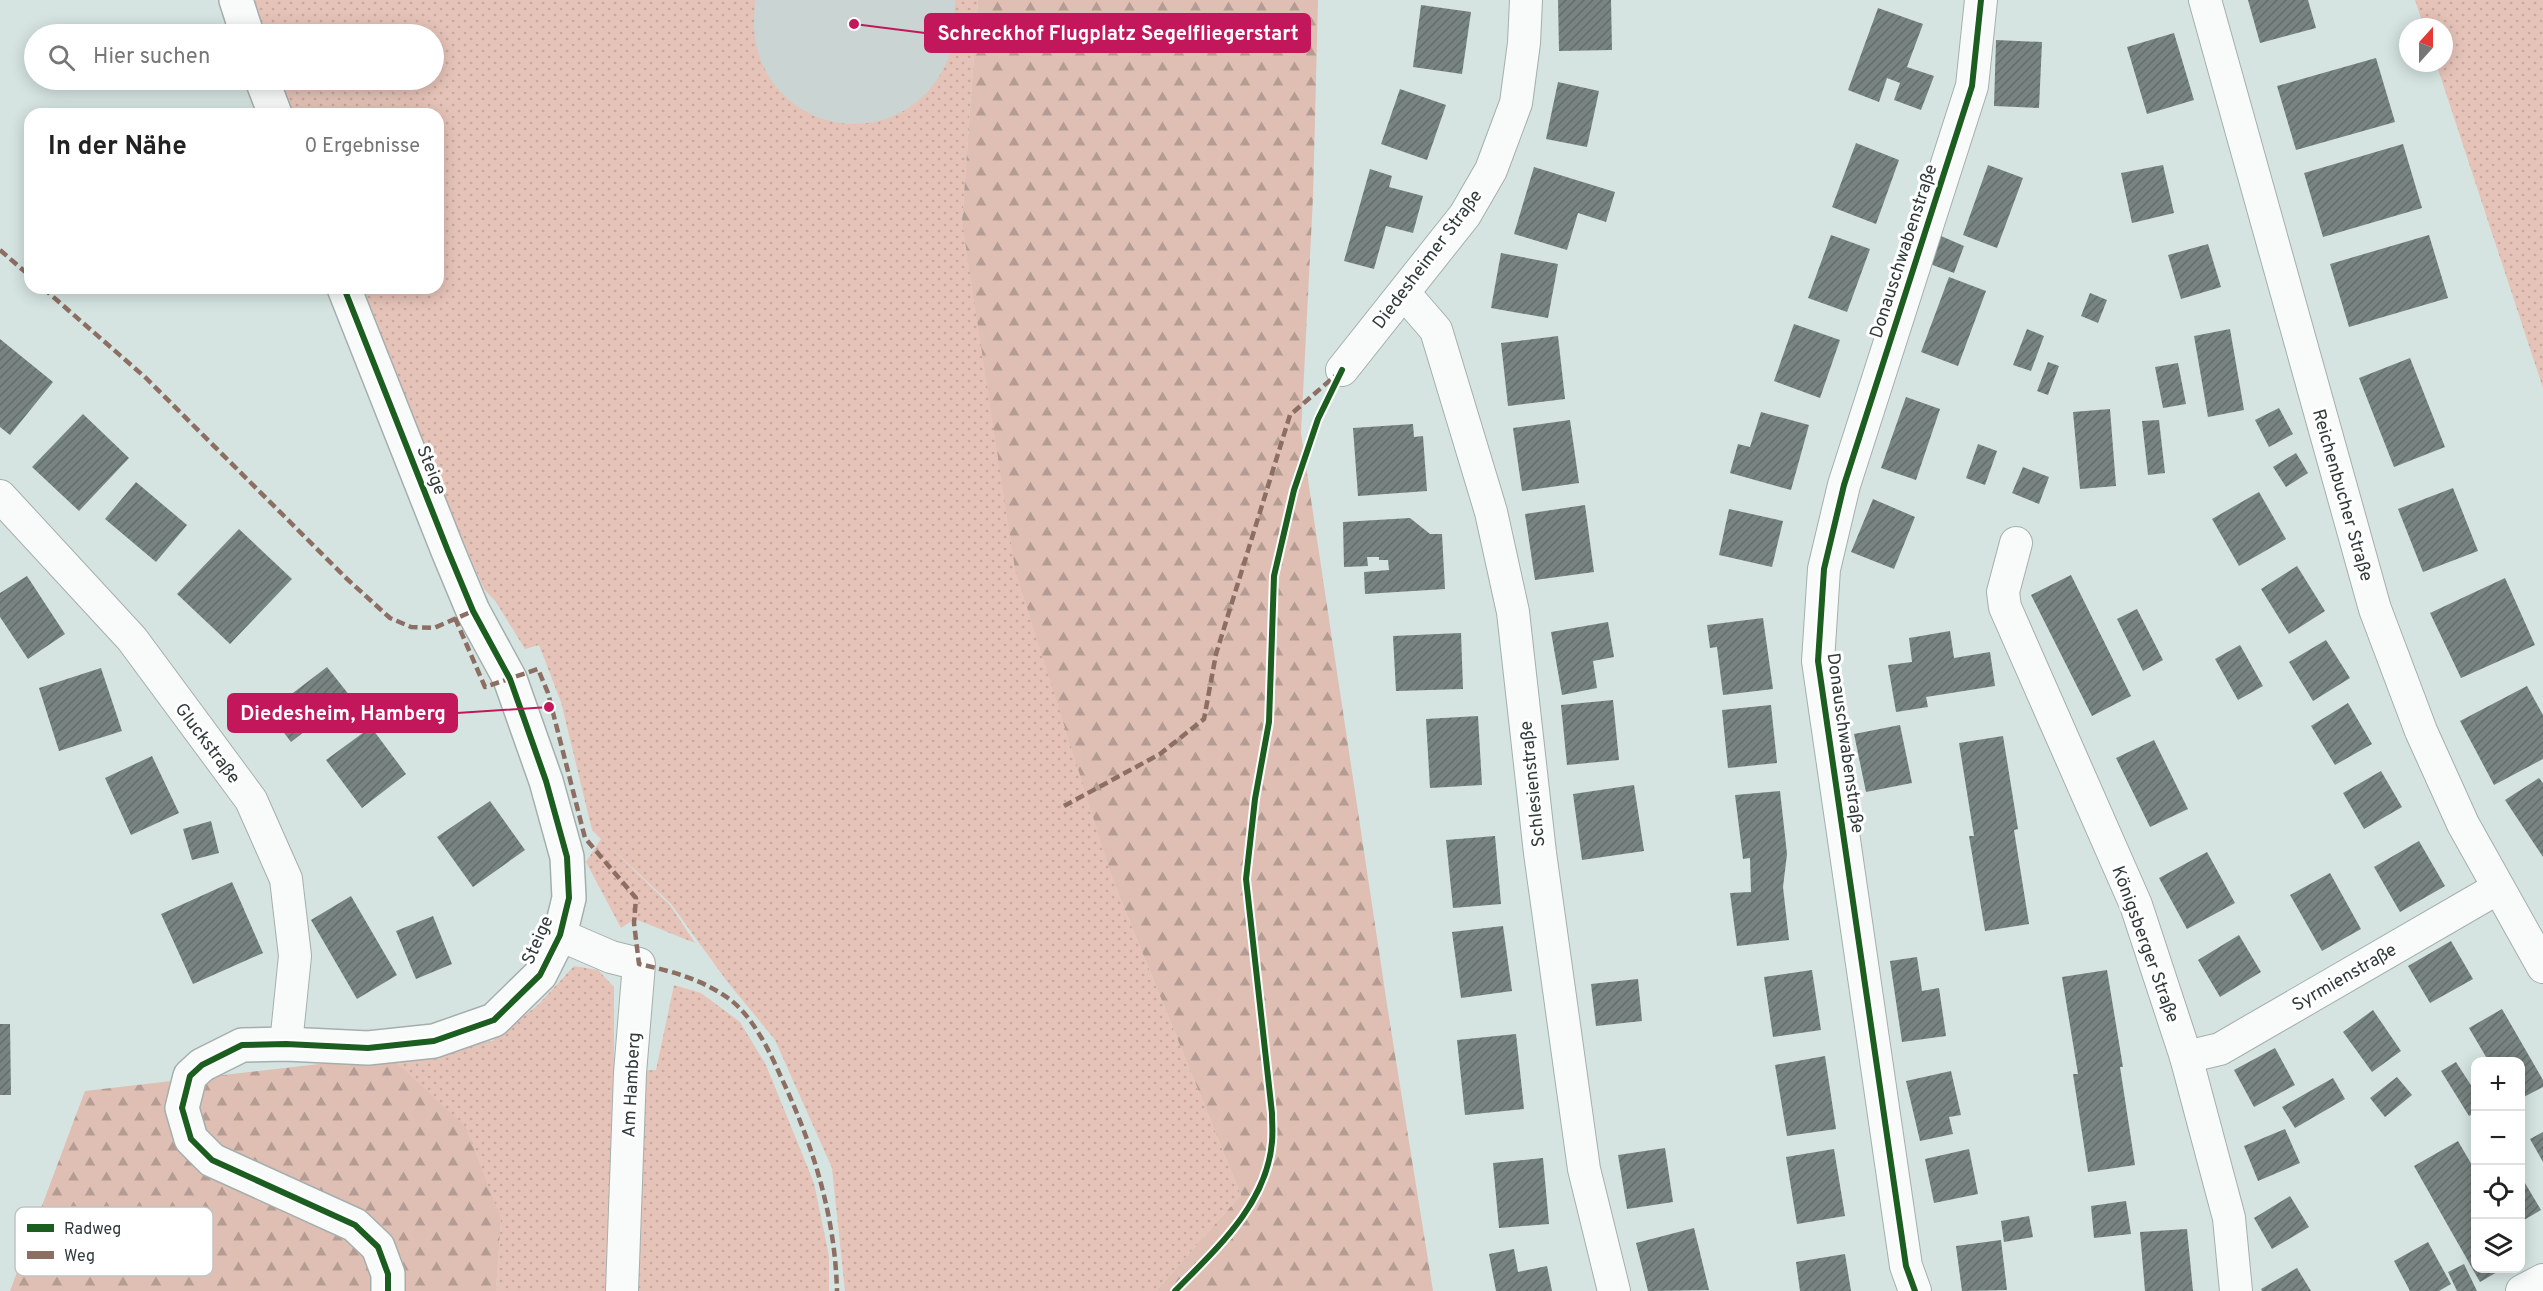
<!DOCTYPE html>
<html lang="de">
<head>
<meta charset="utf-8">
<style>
	:root { --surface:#fff; --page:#f6f6f6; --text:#222; --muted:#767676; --line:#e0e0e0 }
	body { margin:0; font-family:Overpass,sans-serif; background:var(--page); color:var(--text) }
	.controls { position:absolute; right:18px; bottom:18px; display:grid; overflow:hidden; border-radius:12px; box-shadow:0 3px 15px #0003 }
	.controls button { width:54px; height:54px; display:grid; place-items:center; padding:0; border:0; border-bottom:2px solid var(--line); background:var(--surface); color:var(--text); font:30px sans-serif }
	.compass { position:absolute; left:2399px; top:18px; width:54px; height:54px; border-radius:50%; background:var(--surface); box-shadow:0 3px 15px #0003; rotate:21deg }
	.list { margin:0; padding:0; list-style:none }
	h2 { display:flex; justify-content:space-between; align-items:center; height:78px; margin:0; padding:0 24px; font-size:26px }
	h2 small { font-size:20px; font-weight:400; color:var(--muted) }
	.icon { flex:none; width:33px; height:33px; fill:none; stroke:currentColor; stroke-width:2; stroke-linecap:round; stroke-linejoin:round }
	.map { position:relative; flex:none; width:2543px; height:1291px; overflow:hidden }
	.search { position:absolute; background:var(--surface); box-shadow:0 3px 15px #0003; left:24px; top:24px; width:420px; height:66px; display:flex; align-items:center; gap:15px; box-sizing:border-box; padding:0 21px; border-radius:33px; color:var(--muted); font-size:22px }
	.panel { position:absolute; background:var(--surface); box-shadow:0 3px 15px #0003; left:24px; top:108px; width:420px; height:186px; border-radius:18px }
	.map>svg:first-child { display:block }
	.grass { fill:url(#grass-dots) }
	.forest { fill:url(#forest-firs) }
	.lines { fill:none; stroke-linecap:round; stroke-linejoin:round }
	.runway { stroke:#cad4d2; stroke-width:200 }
	.building { fill:url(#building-hatch) }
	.minor-casing { stroke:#a4afad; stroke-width:34 }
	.tertiary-casing { stroke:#a4afad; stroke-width:36 }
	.minor { stroke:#f9fbfa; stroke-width:32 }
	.tertiary { stroke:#f9fbfa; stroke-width:33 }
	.quiet { stroke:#8d6e63; stroke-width:4.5; stroke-dasharray:9 4.5; stroke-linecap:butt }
	.cycleway-casing { stroke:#fff; stroke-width:10 }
	.cycleway { stroke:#1b5e20; stroke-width:6 }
	.labels { text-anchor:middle; stroke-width:6; stroke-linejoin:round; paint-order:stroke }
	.street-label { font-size:18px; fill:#303b39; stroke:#fff }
	.key { fill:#fff; stroke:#c1c4c4; stroke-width:1.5 }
	.key-label { font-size:16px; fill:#303b39 }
	.leader { fill:none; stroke:#c2185b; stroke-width:2 }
	.callout-dot { fill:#c2185b; stroke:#fff; stroke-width:2 }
	.callout { fill:#c2185b; stroke:#c2185b; stroke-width:2 }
	.callout-label { font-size:20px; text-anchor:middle; font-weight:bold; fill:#fff }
</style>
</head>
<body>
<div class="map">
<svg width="2543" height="1291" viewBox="0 0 2543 1291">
	<defs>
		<pattern id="grass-dots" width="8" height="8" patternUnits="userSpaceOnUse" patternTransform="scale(1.5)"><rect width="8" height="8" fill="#e6c3b8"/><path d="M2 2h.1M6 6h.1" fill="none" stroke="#c6a89f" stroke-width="1.8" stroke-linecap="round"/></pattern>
		<pattern id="forest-firs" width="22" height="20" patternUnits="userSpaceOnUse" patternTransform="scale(1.5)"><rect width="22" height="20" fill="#dfbeb3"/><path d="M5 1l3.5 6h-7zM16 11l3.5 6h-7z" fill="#b59c93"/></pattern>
		<pattern id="building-hatch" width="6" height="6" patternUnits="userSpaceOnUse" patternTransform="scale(1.5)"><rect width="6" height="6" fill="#788481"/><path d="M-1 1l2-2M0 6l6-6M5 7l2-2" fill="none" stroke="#636d6b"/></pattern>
	</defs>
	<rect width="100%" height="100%" fill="#d5e4e1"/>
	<g class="grass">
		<path d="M 236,0 L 978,0 L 962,221 L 1114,883 L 1241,1195 L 1156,1291 L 845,1291 L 832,1168 L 775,1040 L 726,980 L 671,904 L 605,842 L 670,905 L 695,943 L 635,919 L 621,928 L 586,862 L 601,839 L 592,830 L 561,702 L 539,645 L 525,649 L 496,602 L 484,589 L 353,288 L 438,288 L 438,114 L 276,114 L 262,80 L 434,80 L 434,34 L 247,34 Z"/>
		<path d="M 2415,0 L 2543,0 L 2543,388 L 2436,63 L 2444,63 L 2444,27 L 2424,27 Z"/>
		<path d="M 574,966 L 598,970 L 614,987 L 614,1071 L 656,1070 L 674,985 L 701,993 L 740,1022 L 766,1065 L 814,1183 L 829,1256 L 829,1291 L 496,1291 L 501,1219 L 389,1056 L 492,1041 L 538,1005 Z"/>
	</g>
	<g class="forest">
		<path d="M 978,0 L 1318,0 L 1313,197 L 1301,433 L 1388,1011 L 1433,1291 L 1156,1291 L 1241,1195 L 1114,883 L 1015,569 L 962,221 Z"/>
		<path d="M 389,1056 L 465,1126 L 501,1219 L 496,1291 L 10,1291 L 85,1091 Z"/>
	</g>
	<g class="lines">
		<path class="runway" d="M 854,24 L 855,0"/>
	</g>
	<g class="building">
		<path d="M 1558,0 L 1611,0 L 1612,50 L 1559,51 Z"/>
		<path d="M 2248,0 L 2308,0 L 2316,28 L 2260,43 Z"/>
		<path d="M 1421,5 L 1471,12 L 1462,74 L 1413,67 Z"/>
		<path d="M 1878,8 L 1923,24 L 1907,67 L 1934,76 L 1921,110 L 1894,100 L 1900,83 L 1887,78 L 1879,102 L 1848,90 Z"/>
		<path d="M 2174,33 L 2194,100 L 2147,114 L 2127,47 Z"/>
		<path d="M 1996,40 L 2042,42 L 2039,108 L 1994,106 Z"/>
		<path d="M 2376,58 L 2395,122 L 2296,150 L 2277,86 Z"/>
		<path d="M 1558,82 L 1599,91 L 1587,147 L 1546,139 Z"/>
		<path d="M 1400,89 L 1446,105 L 1427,160 L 1381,144 Z"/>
		<path d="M 1856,143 L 1899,160 L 1876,224 L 1832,207 Z"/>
		<path d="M 2403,144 L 2422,208 L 2323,237 L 2304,173 Z"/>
		<path d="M 1988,165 L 2023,178 L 1997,248 L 1963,235 Z"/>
		<path d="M 2163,165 L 2174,213 L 2132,223 L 2121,173 Z"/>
		<path d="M 1534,167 L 1615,192 L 1606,222 L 1578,213 L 1567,250 L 1514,234 Z"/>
		<path d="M 1370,169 L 1392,176 L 1389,187 L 1423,196 L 1413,233 L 1386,226 L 1374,269 L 1344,261 Z"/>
		<path d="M 1831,235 L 1870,249 L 1847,312 L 1808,298 Z"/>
		<path d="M 2429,235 L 2448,298 L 2349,327 L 2330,264 Z"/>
		<path d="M 1941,236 L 1964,246 L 1954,273 L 1930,264 Z"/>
		<path d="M 2208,244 L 2221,287 L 2181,299 L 2168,255 Z"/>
		<path d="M 1501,253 L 1558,264 L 1548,318 L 1491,308 Z"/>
		<path d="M 1949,277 L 1986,291 L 1958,366 L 1921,352 Z"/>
		<path d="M 2090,293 L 2107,300 L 2098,323 L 2081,316 Z"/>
		<path d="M 1794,324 L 1840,340 L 1820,398 L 1774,381 Z"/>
		<path d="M 2027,329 L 2044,336 L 2031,371 L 2013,365 Z"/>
		<path d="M 2230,329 L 2244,410 L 2208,417 L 2194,336 Z"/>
		<path d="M 1558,336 L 1565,399 L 1508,406 L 1501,343 Z"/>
		<path d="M 0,339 L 53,382 L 10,435 L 0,427 Z"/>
		<path d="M 2410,358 L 2445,447 L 2394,467 L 2359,378 Z"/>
		<path d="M 2048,362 L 2059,366 L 2048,395 L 2037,391 Z"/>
		<path d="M 2178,363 L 2186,404 L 2163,408 L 2155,367 Z"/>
		<path d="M 1906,397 L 1940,409 L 1916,480 L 1881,468 Z"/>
		<path d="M 2279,408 L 2293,434 L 2269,447 L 2255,420 Z"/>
		<path d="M 2110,409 L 2116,486 L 2080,489 L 2073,412 Z"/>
		<path d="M 1761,412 L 1809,425 L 1791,490 L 1730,473 L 1738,444 L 1750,447 Z"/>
		<path d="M 83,414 L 129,458 L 79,511 L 32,467 Z"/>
		<path d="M 1570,420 L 1579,483 L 1522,491 L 1513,428 Z"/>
		<path d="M 2159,420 L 2165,473 L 2148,475 L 2142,421 Z"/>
		<path d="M 1413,424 L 1414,437 L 1423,436 L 1427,491 L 1358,496 L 1353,428 Z"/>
		<path d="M 1978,444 L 1997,451 L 1985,485 L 1966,478 Z"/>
		<path d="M 2296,453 L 2308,473 L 2286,487 L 2273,467 Z"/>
		<path d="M 2023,467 L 2049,477 L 2039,504 L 2012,493 Z"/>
		<path d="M 136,482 L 187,525 L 156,562 L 105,519 Z"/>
		<path d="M 2453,488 L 2478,551 L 2423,572 L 2398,509 Z"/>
		<path d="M 2259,492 L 2286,539 L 2239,566 L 2212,519 Z"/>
		<path d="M 1873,499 L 1915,517 L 1894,569 L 1851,552 Z"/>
		<path d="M 1585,505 L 1594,572 L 1535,580 L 1525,514 Z"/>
		<path d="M 1729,509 L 1783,521 L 1772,567 L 1719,555 Z"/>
		<path d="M 1410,518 L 1430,534 L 1442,534 L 1445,589 L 1365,594 L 1364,572 L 1389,570 L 1388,560 L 1379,560 L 1379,557 L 1367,557 L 1368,566 L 1344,567 L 1343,522 Z"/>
		<path d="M 239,529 L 292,579 L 230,644 L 177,594 Z"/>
		<path d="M 2297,566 L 2325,611 L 2289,634 L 2261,589 Z"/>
		<path d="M 2071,575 L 2131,696 L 2092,716 L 2031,595 Z"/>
		<path d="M 27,576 L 65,634 L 28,659 L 0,617 L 0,593 Z"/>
		<path d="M 2505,578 L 2535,645 L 2461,678 L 2430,613 Z"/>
		<path d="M 2137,609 L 2163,660 L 2143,671 L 2117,619 Z"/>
		<path d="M 1763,618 L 1773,689 L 1723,695 L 1717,647 L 1710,648 L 1707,625 Z"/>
		<path d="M 1608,622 L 1614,657 L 1593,661 L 1597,688 L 1562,695 L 1551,632 Z"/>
		<path d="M 1950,631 L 1954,658 L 1990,652 L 1995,686 L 1926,697 L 1928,707 L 1896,712 L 1888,665 L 1912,662 L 1909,638 Z"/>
		<path d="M 1461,633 L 1463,689 L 1396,691 L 1393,636 Z"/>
		<path d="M 2326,640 L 2350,678 L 2313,701 L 2289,662 Z"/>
		<path d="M 2240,645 L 2263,686 L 2238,700 L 2215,659 Z"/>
		<path d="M 327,667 L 350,696 L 291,742 L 268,712 Z"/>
		<path d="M 101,668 L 122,731 L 59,751 L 39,688 Z"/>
		<path d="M 2527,686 L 2543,715 L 2543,759 L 2494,785 L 2460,721 Z"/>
		<path d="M 1613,700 L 1619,760 L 1567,765 L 1561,705 Z"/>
		<path d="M 2348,703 L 2372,744 L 2335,765 L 2311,726 Z"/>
		<path d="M 1771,705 L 1777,763 L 1728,768 L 1722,710 Z"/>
		<path d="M 1478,716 L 1482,785 L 1430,788 L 1426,719 Z"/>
		<path d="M 1900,725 L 1912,783 L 1866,792 L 1854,734 Z"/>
		<path d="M 371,727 L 406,774 L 362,808 L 326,760 Z"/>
		<path d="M 2003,736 L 2018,829 L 2014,830 L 2029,924 L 1985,931 L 1969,836 L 1974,836 L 1959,743 Z"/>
		<path d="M 2154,740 L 2188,809 L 2150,827 L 2116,758 Z"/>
		<path d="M 152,756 L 179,813 L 131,835 L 105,778 Z"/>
		<path d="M 2381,771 L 2402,807 L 2364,829 L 2343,793 Z"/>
		<path d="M 2539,778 L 2543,783 L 2543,857 L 2505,800 Z"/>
		<path d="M 1634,785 L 1644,851 L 1582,860 L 1573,794 Z"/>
		<path d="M 1780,791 L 1787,854 L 1783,887 L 1789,940 L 1737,946 L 1730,893 L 1751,892 L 1750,858 L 1743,859 L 1735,795 Z"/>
		<path d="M 490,801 L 525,850 L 473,887 L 437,837 Z"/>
		<path d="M 211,821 L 219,853 L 192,860 L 183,829 Z"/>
		<path d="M 1495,836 L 1501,904 L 1453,908 L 1446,840 Z"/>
		<path d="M 2419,841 L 2445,886 L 2400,912 L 2374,867 Z"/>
		<path d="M 2207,852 L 2235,903 L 2187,929 L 2159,878 Z"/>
		<path d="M 2330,873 L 2361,929 L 2322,951 L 2290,895 Z"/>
		<path d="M 232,882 L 263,953 L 193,984 L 161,914 Z"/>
		<path d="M 351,896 L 397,975 L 357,999 L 311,920 Z"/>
		<path d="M 433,916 L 452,964 L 416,979 L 396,931 Z"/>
		<path d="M 1503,926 L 1512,991 L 1461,998 L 1452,932 Z"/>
		<path d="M 2239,935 L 2261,972 L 2220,997 L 2198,960 Z"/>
		<path d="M 2451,941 L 2473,979 L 2430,1003 L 2408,966 Z"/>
		<path d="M 1917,957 L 1922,991 L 1939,988 L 1946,1036 L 1902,1042 L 1890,961 Z"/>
		<path d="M 1812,970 L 1821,1030 L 1773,1037 L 1764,977 Z"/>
		<path d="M 2107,970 L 2123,1067 L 2120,1067 L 2135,1165 L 2088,1172 L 2073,1074 L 2078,1074 L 2062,977 Z"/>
		<path d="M 1638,979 L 1642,1021 L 1596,1026 L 1591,984 Z"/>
		<path d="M 2502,1009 L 2543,1080 L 2543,1087 L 2520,1099 L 2520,1062 L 2489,1062 L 2469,1028 Z"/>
		<path d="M 2373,1010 L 2401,1051 L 2372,1072 L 2343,1032 Z"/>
		<path d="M 0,1024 L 10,1024 L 11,1095 L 0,1095 Z"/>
		<path d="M 1516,1034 L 1524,1109 L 1465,1115 L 1457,1040 Z"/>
		<path d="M 2275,1048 L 2295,1085 L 2254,1107 L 2234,1070 Z"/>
		<path d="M 1825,1056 L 1836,1129 L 1787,1136 L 1775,1065 Z"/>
		<path d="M 2456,1062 L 2476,1093 L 2476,1112 L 2469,1116 L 2441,1071 Z"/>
		<path d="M 1951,1071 L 1961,1115 L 1949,1117 L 1953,1134 L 1920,1141 L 1906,1081 Z"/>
		<path d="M 2397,1077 L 2412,1095 L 2385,1117 L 2370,1098 Z"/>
		<path d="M 2333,1078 L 2345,1099 L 2295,1128 L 2282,1107 Z"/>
		<path d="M 2285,1129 L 2300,1163 L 2258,1181 L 2244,1146 Z"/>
		<path d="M 2543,1132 L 2543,1162 L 2530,1139 Z"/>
		<path d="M 2458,1141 L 2476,1172 L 2476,1268 L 2504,1268 L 2480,1282 L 2414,1166 Z"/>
		<path d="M 1665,1148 L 1673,1202 L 1627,1209 L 1618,1155 Z"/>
		<path d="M 1834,1149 L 1845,1216 L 1797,1224 L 1786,1157 Z"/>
		<path d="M 1969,1149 L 1978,1194 L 1934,1203 L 1925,1159 Z"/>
		<path d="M 1543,1158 L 1549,1224 L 1499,1228 L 1493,1163 Z"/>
		<path d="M 2522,1178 L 2541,1210 L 2524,1220 L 2520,1213 Z"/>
		<path d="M 2290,1196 L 2309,1227 L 2272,1249 L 2254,1218 Z"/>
		<path d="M 2126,1201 L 2131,1234 L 2094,1238 L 2091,1206 Z"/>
		<path d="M 2029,1216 L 2033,1237 L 2004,1242 L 2001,1221 Z"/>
		<path d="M 1694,1228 L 1709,1290 L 1648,1291 L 1636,1243 Z"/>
		<path d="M 2187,1229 L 2193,1291 L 2145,1291 L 2140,1232 Z"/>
		<path d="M 2001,1240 L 2007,1290 L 1962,1291 L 1956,1246 Z"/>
		<path d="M 2428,1242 L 2451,1284 L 2439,1291 L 2410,1291 L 2394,1261 Z"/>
		<path d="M 1514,1249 L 1518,1272 L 1547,1266 L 1552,1291 L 1496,1291 L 1489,1254 Z"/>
		<path d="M 1845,1254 L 1851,1291 L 1800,1291 L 1796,1262 Z"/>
		<path d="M 2464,1264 L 2477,1291 L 2457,1291 L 2448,1272 Z"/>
		<path d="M 2297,1268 L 2311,1291 L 2262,1291 L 2261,1289 Z"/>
	</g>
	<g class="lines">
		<defs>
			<g id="minor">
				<path d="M 2205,0 L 2375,609 L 2421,731 L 2463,824 L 2543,967"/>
				<path d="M 1404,293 L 1436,330 L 1491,512 L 1513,612 L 1540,853 L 1584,1169 L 1614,1291"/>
				<path d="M 1342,370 L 1465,215 L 1491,170 L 1516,103 L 1524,43 L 1526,0"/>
				<path d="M 0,496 L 132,639 L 251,800 L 286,879 L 295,956 L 286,1044"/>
				<path d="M 2016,543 L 2003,592 L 2005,607 L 2136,905 L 2186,1057 L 2229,1218 L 2236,1291"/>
				<path d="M 560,935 L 611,957 L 639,964 L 630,1073 L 622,1291"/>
				<path d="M 2186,1057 L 2220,1049 L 2498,888"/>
				<path d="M 1915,1291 L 1906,1266 L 1818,661 L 1824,569 L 1844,485 L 1972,86 L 1981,0"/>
				<path d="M 2522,1291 L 2543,1280"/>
			</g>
			<g id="tertiary">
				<path d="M 236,0 L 247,34"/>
				<path d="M 262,80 L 275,114"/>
				<path d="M 344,288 L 448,551 L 473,611 L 510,679 L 546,781 L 567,857 L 569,898 L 560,935 L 540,975 L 494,1020 L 434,1041 L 368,1048 L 286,1044 L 242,1045 L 202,1065 L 190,1076 L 182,1108 L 191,1139 L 212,1160 L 355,1225 L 378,1247 L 388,1274 L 388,1291"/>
			</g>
		</defs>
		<use href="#minor" class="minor-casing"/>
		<use href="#tertiary" class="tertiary-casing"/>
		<use href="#minor" class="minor"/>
		<use href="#tertiary" class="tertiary"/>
		<g class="quiet">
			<path d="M 0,250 L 30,276"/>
			<path d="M 43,288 L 146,378 L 346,578 L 390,618 L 411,627 L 434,628 L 473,611"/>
			<path d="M 455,618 L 485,687 L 538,669 L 548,693 L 585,838 L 636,898 L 634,923 L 639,964 C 671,971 701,979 728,998 C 752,1015 769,1050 781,1077 C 813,1145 835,1215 837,1291"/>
			<path d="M 1064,806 L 1160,754 L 1204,719 L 1216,654 L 1290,415 L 1335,376"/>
		</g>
		<defs>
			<g id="cycleway">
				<path d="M 344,288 L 448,551 L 473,611 L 510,679 L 546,781 L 567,857 L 569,898 L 560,935 L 540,975 L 494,1020 L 434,1041 L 368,1048 L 286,1044 L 242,1045 L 202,1065 L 190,1076 L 182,1108 L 191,1139 L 212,1160 L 355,1225 L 378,1247 L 388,1274 L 388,1291"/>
				<path d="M 1175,1291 C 1216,1249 1267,1204 1272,1142 C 1273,1132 1272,1123 1272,1113 L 1246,879 L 1255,799 L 1269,722 L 1274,576 L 1294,490 L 1318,419 L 1342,370"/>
				<path d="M 1915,1291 L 1906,1266 L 1818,661 L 1824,569 L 1844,485 L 1972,86 L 1981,0"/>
			</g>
		</defs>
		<use href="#cycleway" class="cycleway-casing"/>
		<use href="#cycleway" class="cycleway"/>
	</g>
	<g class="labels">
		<g class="street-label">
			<text transform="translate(1903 251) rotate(-72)" y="6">Donauschwabenstraße</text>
			<text transform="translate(1427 259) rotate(-53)" y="6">Diedesheimer Straße</text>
			<text transform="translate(432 470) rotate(68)" y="6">Steige</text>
			<text transform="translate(2343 495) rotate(74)" y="6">Reichenbucher Straße</text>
			<text transform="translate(208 743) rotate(53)" y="6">Gluckstraße</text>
			<text transform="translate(1846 743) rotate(82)" y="6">Donauschwabenstraße</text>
			<text transform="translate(1532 784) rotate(-96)" y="6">Schlesienstraße</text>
			<text transform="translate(537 940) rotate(-66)" y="6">Steige</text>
			<text transform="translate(2146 944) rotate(70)" y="6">Königsberger Straße</text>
			<text transform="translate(2344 977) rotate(-30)" y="6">Syrmienstraße</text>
			<text transform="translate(631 1085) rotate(-87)" y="6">Am Hamberg</text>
		</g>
	</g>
	<rect x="15" y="1207" width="198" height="69" rx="9" class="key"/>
	<rect x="27" y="1224" width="27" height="8" fill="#1b5e20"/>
	<rect x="27" y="1251" width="27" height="8" fill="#8d6e63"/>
	<g class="key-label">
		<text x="64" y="1234">Radweg</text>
		<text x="64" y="1261">Weg</text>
	</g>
	<path class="leader" d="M854 24L925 33M549 707L457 713"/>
	<g class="callout-dot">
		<circle cx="854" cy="24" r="6"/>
		<circle cx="549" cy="707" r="6"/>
	</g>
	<g class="callout">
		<rect x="925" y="14" width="385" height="38" rx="6"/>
		<rect x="228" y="694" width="229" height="38" rx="6"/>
	</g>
	<g class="callout-label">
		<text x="1118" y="40">Schreckhof Flugplatz Segelfliegerstart</text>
		<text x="343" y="720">Diedesheim, Hamberg</text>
	</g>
</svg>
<div class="controls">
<button>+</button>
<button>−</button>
<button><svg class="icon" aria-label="locate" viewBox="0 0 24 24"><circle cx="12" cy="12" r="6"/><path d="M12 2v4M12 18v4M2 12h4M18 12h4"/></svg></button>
<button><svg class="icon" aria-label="layers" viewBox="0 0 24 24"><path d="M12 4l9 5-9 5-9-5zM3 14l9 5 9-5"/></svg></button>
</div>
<svg class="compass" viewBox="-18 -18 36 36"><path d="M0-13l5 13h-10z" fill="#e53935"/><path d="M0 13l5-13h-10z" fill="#767676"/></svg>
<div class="search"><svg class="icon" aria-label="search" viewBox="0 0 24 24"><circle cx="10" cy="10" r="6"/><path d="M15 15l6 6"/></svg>Hier suchen</div>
<section class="panel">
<h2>In der Nähe<small>0 Ergebnisse</small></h2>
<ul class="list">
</ul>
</section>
</div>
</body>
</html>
